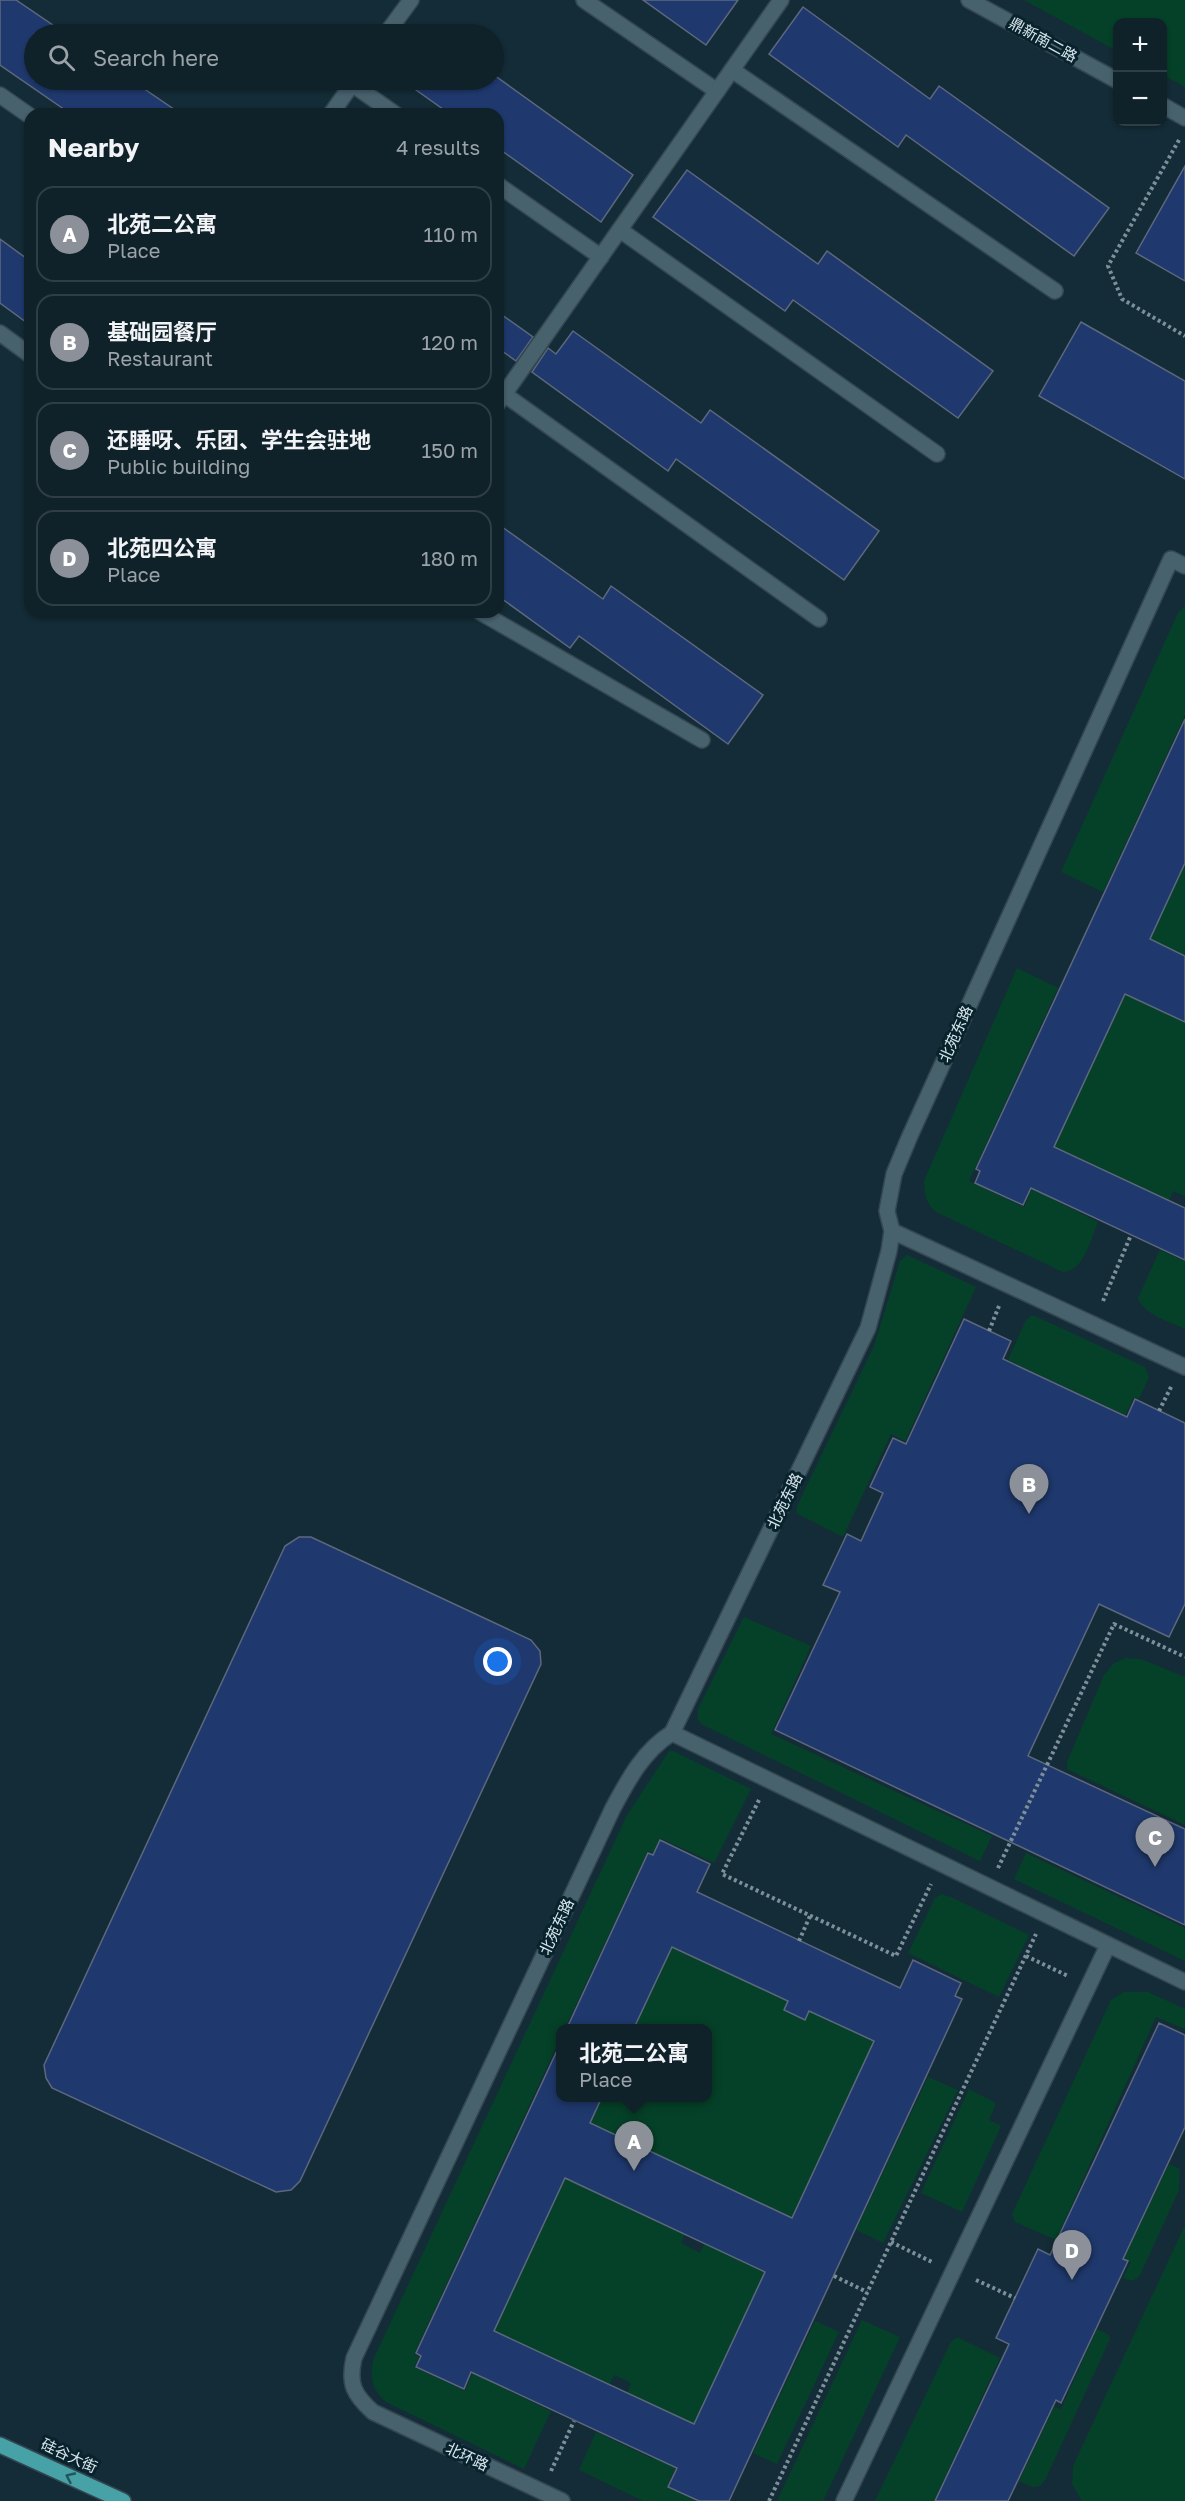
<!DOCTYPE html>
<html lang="en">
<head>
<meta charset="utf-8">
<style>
	:root { --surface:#0f2129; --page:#182931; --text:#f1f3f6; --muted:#9ba3a8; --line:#2f3e46; --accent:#8c9099 }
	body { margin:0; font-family:"Golos Text","Noto Sans SC",sans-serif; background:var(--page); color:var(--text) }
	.controls { position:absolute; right:18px; top:18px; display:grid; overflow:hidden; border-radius:12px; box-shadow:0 2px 4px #0004 }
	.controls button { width:54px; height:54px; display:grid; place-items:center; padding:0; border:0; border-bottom:2px solid var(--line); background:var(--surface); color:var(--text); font:30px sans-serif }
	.you { position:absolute; left:498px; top:1662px; width:21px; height:21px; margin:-15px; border:4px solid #fff; border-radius:50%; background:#1a73e8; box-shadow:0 0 0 9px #1a73e833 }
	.badge { display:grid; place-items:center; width:39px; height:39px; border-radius:50%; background:var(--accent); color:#fff; font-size:20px; font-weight:700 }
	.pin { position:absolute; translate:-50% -50px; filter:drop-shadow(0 2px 3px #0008) }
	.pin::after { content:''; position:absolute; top:32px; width:21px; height:18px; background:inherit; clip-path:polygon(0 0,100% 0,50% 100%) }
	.popup { position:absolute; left:556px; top:2024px; width:156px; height:78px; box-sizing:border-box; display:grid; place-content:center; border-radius:12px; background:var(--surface); filter:drop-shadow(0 2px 4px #0005); font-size:20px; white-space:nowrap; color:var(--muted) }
	.popup b { font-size:22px; color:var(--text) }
	.popup::after { content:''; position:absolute; left:50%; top:100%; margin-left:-12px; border:12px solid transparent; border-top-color:var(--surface) }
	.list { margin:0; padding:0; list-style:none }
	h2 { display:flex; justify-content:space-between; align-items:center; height:78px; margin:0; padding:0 24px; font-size:26px }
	h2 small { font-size:20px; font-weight:400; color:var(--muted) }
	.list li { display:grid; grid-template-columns:39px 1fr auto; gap:18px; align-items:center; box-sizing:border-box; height:96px; margin:0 12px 12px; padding:0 12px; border:2px solid var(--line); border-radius:18px }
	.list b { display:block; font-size:22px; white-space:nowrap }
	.list p { margin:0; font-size:20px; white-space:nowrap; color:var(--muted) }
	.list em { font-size:20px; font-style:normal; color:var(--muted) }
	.icon { flex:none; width:33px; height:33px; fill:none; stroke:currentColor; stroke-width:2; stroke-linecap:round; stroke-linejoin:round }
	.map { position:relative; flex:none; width:1185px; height:2501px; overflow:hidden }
	.search { position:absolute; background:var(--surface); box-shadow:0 2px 4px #0004; left:24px; top:24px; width:480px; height:66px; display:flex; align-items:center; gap:15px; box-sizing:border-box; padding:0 21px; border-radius:33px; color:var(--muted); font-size:22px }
	.panel { position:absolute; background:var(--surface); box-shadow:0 2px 4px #0004; left:24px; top:108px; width:480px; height:510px; border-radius:18px }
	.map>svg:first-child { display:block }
	.green { fill:#054128 }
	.building { fill:#1f396e; stroke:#5d687d; stroke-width:1.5; fill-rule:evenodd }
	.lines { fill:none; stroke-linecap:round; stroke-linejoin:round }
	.lane-casing { stroke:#344750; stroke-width:18 }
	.primary-casing { stroke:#344750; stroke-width:18 }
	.path { stroke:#7d9099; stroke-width:4; stroke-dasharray:3 3; stroke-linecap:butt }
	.lane { stroke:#47616d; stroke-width:15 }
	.primary { stroke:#46a2a7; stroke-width:15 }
	.oneway { stroke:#21565e }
	.labels { text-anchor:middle; stroke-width:6; stroke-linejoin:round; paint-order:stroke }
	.street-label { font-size:15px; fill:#d8e7ee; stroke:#09232d }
</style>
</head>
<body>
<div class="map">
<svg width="1185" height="2501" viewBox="0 0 1185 2501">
	<rect width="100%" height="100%" fill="#142c37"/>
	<g class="green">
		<path d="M 1024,0 L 1185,0 L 1185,87 L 1163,75 L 1162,22 L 1118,22 L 1117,51 Z"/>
		<path d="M 1185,606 L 1185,715 L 1103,892 L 1061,872 L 1178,613 Z"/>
		<path d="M 1185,863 L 1185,956 L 1168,948 L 1163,958 L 1145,949 Z"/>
		<path d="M 1017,968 L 1058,988 L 969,1181 L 1024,1207 L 1036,1180 L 1056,1189 L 1052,1199 L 1098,1222 C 1091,1239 1084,1271 1063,1272 L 936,1212 C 925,1202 925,1195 924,1181 Z"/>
		<path d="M 1130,982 L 1185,1022 L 1185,1196 L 1173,1191 L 1169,1201 L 1073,1156 L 1044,1167 Z"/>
		<path d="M 1160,1250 L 1185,1261 L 1185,1329 C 1169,1321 1144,1315 1138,1298 Z"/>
		<path d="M 907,1255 L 976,1287 L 905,1441 L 891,1434 L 843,1537 L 796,1513 L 797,1506 L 874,1346 L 900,1261 Z"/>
		<path d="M 1030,1316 L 1035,1316 L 1145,1367 L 1149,1377 L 1139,1399 L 1134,1397 L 1125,1415 L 1008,1360 L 1025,1322 Z"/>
		<path d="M 744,1617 L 811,1646 L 771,1734 L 992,1836 L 980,1861 L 701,1724 L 698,1719 L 698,1709 Z"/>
		<path d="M 1126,1658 L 1141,1659 L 1185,1677 L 1185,1825 L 1067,1769 L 1067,1762 L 1104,1675 L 1114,1663 Z"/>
		<path d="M 669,1751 L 673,1751 L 751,1789 L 714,1863 L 660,1838 L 653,1853 L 648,1851 L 565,2028 L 560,2028 L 560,2039 L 414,2354 L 419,2357 L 414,2367 L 465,2391 L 477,2364 L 496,2373 L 492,2383 L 551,2411 L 524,2469 L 386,2402 C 372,2390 369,2376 374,2358 L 627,1815 Z"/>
		<path d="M 1026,1853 L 1185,1928 L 1185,1961 L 1014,1879 Z"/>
		<path d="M 941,1894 L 953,1898 L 1029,1935 L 999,1997 L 908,1953 L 935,1898 Z"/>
		<path d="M 682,1926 L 788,2001 L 784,2010 L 805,2020 L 809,2011 L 884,2020 L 787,2230 L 585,2134 L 602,2098 L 708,2098 L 708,2028 L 634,2028 Z"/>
		<path d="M 1124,1992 L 1148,1992 L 1185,2009 L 1185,2029 L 1156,2017 L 1056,2240 L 1015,2222 L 1012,2214 L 1111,2000 Z"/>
		<path d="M 928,2077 L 958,2090 L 883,2243 L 856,2230 Z"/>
		<path d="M 969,2089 L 996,2103 L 989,2120 L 1001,2126 L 962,2212 L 921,2193 Z"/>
		<path d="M 1169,2164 L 1180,2169 L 1179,2190 L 1140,2275 C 1134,2282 1131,2281 1123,2278 L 1131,2262 L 1124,2258 Z"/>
		<path d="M 570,2167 L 582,2186 L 685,2234 L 681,2243 L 700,2253 L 705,2243 L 770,2260 L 685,2445 L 627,2393 L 631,2383 L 614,2375 L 609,2385 L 484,2351 Z"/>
		<path d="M 1185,2225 L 1185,2501 L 1082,2501 L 1072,2484 L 1073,2466 Z"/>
		<path d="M 862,2320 L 900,2337 L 823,2501 L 777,2501 Z"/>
		<path d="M 815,2321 L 839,2332 L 777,2464 L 753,2453 Z"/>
		<path d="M 1097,2329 L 1109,2335 L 1110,2339 L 1046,2478 L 1040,2486 L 1033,2487 L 1019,2481 L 1054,2407 L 1061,2409 Z"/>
		<path d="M 957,2337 L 1000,2358 L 934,2501 L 875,2501 L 951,2342 Z"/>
		<path d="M 596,2432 L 653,2459 L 658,2449 L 679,2459 L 667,2487 L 696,2501 L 643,2501 L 579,2470 Z"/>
	</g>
	<g class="building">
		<path d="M 0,0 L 16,0 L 66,34 L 34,34 L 34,80 L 131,80 L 181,114 L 71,114 L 0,65 Z"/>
		<path d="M 643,0 L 738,0 L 706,45 Z"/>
		<path d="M 803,7 L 930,99 L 939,86 L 1109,208 L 1074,256 L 906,135 L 898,147 L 769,54 Z"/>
		<path d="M 494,75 L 633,175 L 601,222 L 498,148 L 498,114 L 450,114 L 402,80 L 494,80 Z"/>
		<path d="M 1185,166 L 1185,281 L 1136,253 Z"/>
		<path d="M 687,170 L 818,264 L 827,251 L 993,371 L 958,418 L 793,300 L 785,311 L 653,217 Z"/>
		<path d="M 0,239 L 30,261 L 30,325 L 0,303 Z"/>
		<path d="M 498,312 L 533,337 L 516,361 L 498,348 Z"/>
		<path d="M 1081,322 L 1185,381 L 1185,479 L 1039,396 Z"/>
		<path d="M 573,331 L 701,423 L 710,410 L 879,531 L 844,580 L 676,459 L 668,471 L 532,372 L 548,348 L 556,354 Z"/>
		<path d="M 498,524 L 603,599 L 611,586 L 763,695 L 728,744 L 579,636 L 570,648 L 498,596 Z"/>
		<path d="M 1185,719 L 1185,863 L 1150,939 L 1185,956 L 1185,1022 L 1125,994 L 1054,1147 L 1185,1208 L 1185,1260 L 1031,1188 L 1023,1205 L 975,1183 L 980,1171 L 976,1169 Z"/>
		<path d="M 964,1319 L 1011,1341 L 1003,1359 L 1127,1417 L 1135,1399 L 1185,1423 L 1185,1604 L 1169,1637 L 1099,1604 L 1028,1756 L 1185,1829 L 1185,1925 L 775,1730 L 840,1592 L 823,1585 L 847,1534 L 861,1541 L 883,1493 L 870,1487 L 893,1438 L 906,1444 Z"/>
		<path d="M 299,1537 L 311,1537 L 531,1640 L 540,1651 L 541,1664 L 300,2181 L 291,2190 L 276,2192 L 52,2088 L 46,2078 L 44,2065 L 285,1546 Z"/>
		<path d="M 660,1840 L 710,1864 L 697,1892 L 900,1988 L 913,1960 L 961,1983 L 955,1996 L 962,1999 L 729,2501 L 699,2501 L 668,2487 L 677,2468 L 471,2372 L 464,2389 L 416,2367 L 421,2356 L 416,2353 L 561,2042 L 561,2097 L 602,2097 L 590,2123 L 792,2218 L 874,2041 L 809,2011 L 805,2020 L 784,2010 L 788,2001 L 672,1947 L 634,2028 L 567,2028 L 648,1853 L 653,1855 ZM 565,2178 L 765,2272 L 694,2424 L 494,2331 Z"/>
		<path d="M 1159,2023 L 1185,2035 L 1185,2127 L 1123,2259 L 1128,2261 L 1061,2403 L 1056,2400 L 1008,2501 L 935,2501 L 1009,2344 L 996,2338 L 1038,2249 L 1050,2255 Z"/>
	</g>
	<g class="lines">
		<defs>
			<g id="lane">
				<path d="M 584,0 L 717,91"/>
				<path d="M 969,0 L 1118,81"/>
				<path d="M 386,34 L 411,0"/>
				<path d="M 732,70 L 1055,291"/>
				<path d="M 352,84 L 395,114"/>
				<path d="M 0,95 L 30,116"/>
				<path d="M 1162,105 L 1185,118"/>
				<path d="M 331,114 L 355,80"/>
				<path d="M 498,185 L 601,257"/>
				<path d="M 620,230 L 937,454"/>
				<path d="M 0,333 L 30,355"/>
				<path d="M 504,394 L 819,619"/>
				<path d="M 498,403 L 781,0"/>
				<path d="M 480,612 L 702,740"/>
				<path d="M 892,1231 L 1185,1367"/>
				<path d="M 672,1733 L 1185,1982"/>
				<path d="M 562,2501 L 373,2412 C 354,2395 348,2384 354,2358 L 613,1808 C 628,1780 644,1750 672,1733 L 868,1328 L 889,1251 L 892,1231 L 887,1211 L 894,1174 L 909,1138 L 1171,559 L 1185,566"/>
				<path d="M 844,2501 L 1108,1945"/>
			</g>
			<path id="primary" d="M 0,2445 L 123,2501"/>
		</defs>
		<use href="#lane" class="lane-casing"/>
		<use href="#primary" class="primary-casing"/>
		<g class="path">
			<path d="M 1179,140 L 1108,266 L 1122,299 L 1185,336"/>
			<path d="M 1103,1301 L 1131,1235"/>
			<path d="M 989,1331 L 999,1306"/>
			<path d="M 1159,1411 L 1172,1385"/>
			<path d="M 759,1800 L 722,1874 L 896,1956 L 931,1884"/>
			<path d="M 998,1868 L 1114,1624 L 1185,1657"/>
			<path d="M 799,1941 L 810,1916"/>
			<path d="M 1026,1956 L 1068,1976"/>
			<path d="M 891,2242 L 932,2262"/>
			<path d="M 834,2276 L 867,2292"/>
			<path d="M 976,2280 L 1015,2298"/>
			<path d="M 551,2471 L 574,2421"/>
			<path d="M 769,2501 L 1036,1934"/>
		</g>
		<use href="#lane" class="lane"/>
		<use href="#primary" class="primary"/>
	</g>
	<defs><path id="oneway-chevron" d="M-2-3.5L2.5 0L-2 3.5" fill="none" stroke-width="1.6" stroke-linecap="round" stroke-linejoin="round" transform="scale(1.5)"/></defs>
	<use class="oneway" href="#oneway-chevron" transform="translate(70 2477) rotate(-155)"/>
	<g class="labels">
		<g class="street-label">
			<text transform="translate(1043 40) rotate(29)" y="5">鼎新南二路</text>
			<text transform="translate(956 1034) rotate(-66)" y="5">北苑东路</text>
			<text transform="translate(785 1501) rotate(-64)" y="5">北苑东路</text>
			<text transform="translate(557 1927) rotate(-65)" y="5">北苑东路</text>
			<text transform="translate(69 2456) rotate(25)" y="5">硅谷大街</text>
			<text transform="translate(467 2457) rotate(25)" y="5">北环路</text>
		</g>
	</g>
</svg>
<div class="controls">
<button>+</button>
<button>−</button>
</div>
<div class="you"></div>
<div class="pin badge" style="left:634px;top:2171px">A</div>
<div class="popup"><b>北苑二公寓</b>Place</div>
<div class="pin badge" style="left:1029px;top:1514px">B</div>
<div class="pin badge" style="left:1155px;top:1867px">C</div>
<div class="pin badge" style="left:1072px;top:2280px">D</div>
<div class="search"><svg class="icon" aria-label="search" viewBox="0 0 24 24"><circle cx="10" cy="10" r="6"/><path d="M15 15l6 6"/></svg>Search here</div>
<section class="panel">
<h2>Nearby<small>4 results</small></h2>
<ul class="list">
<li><span class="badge">A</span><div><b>北苑二公寓</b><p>Place</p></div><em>110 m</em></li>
<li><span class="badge">B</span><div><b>基础园餐厅</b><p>Restaurant</p></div><em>120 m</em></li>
<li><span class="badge">C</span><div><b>还睡呀、乐团、学生会驻地</b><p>Public building</p></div><em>150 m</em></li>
<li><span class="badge">D</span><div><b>北苑四公寓</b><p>Place</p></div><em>180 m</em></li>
</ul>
</section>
</div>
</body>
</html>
